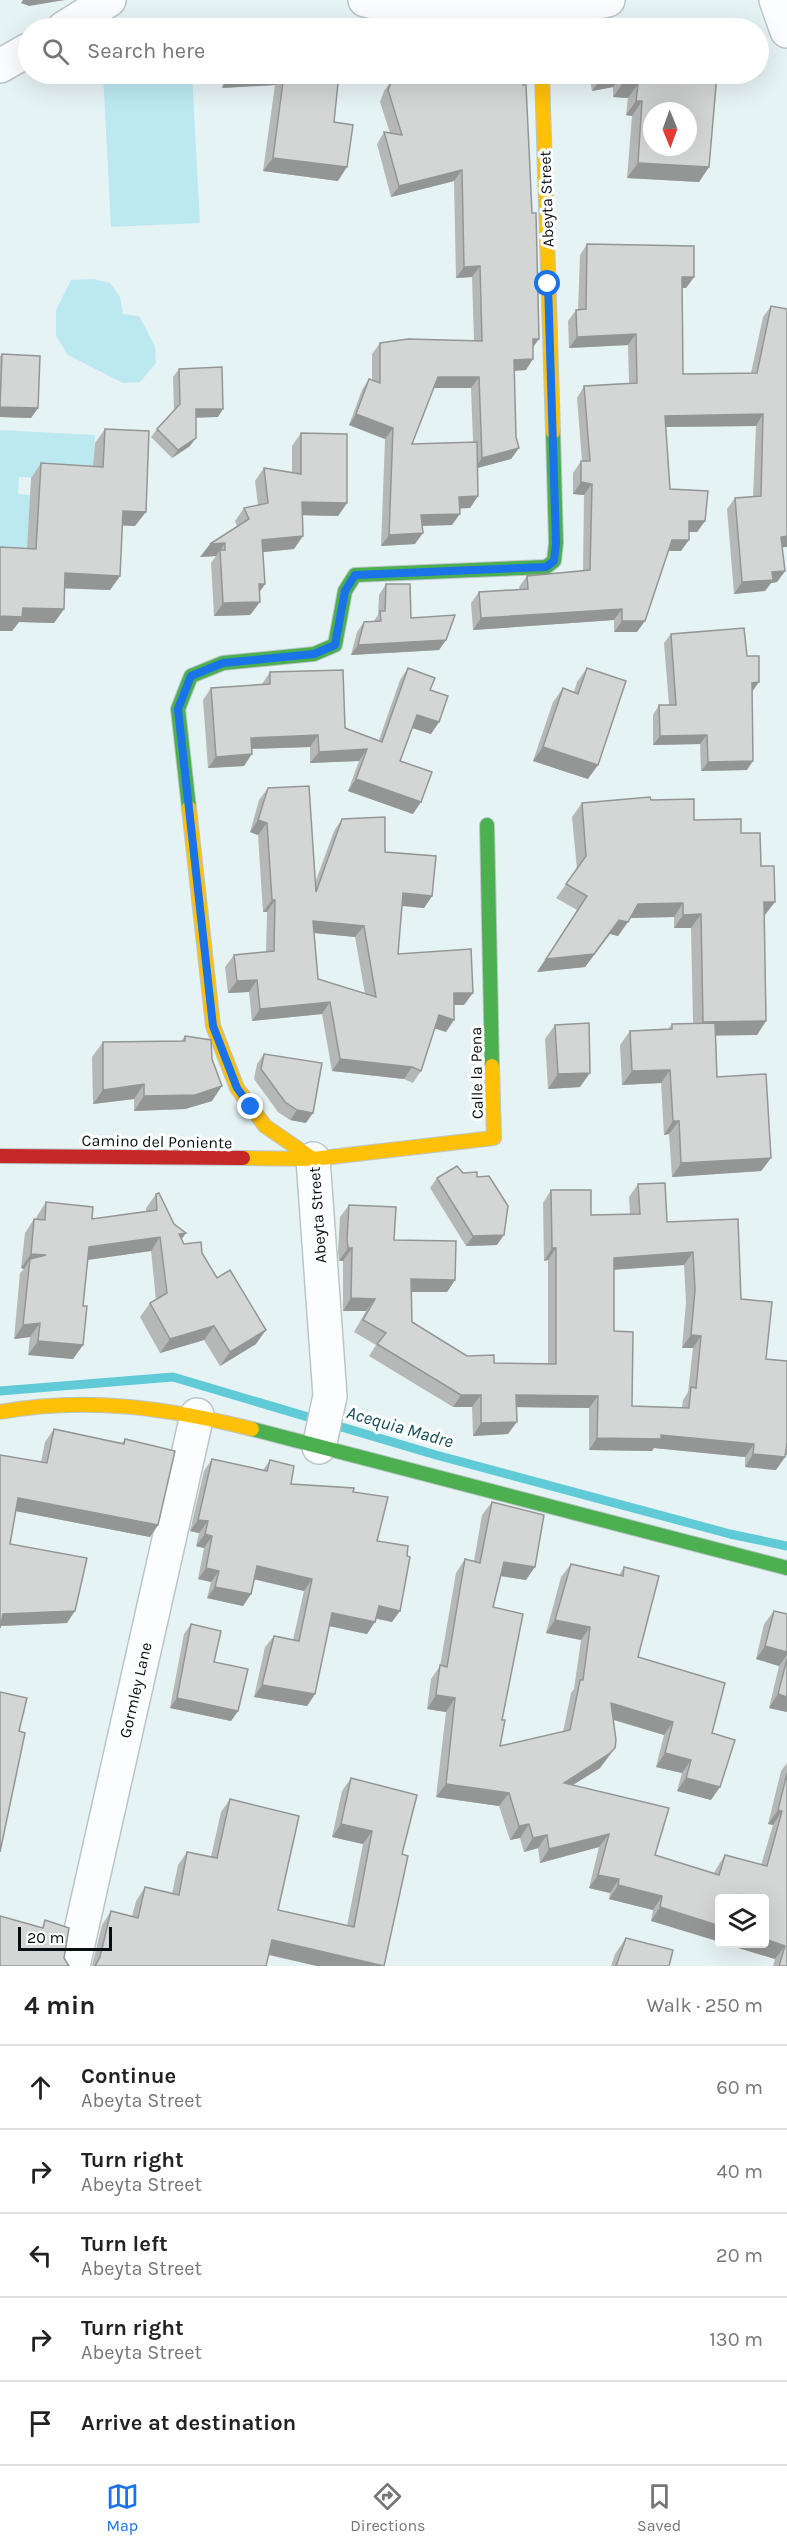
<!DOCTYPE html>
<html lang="en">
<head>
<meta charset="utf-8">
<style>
	:root { --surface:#fff; --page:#f2f2f2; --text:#222; --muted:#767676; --line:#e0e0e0; --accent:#1a73e8 }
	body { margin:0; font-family:Karla,sans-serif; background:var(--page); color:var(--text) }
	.controls { position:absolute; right:18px; bottom:18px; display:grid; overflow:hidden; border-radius:6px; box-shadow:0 6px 24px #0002 }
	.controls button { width:54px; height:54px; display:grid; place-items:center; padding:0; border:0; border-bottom:2px solid var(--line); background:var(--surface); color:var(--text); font:30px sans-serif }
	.compass { position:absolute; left:643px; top:102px; width:54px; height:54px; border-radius:50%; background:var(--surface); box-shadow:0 6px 24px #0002; rotate:179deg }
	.scale { position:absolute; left:18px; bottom:15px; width:94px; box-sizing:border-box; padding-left:6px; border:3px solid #070f10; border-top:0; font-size:16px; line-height:21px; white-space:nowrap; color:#070f10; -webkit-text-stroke:4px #fff; paint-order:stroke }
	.stop { position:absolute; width:18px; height:18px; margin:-14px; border:4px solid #1a73e8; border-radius:50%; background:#fff }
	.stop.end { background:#1a73e8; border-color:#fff; box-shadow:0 2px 6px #0008 }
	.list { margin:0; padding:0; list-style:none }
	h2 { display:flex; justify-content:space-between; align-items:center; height:78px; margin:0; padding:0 24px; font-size:26px }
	h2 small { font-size:20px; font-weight:400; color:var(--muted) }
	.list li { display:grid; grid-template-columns:39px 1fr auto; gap:18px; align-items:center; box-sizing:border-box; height:84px; padding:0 24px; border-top:2px solid var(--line) }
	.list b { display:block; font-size:22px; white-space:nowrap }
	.list p { margin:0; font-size:20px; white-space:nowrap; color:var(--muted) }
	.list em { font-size:20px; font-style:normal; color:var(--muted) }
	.icon { flex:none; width:33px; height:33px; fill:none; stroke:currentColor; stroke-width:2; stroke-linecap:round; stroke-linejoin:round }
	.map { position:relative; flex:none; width:787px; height:1966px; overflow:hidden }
	.search { position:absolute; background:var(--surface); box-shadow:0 6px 24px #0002; left:18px; right:18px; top:18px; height:66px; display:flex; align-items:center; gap:15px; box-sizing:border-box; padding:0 21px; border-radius:33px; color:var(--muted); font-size:22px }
	.sheet { height:498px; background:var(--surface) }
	nav { display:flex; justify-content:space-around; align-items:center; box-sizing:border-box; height:84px; border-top:2px solid var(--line); background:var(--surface); font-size:16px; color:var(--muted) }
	nav a { display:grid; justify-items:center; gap:3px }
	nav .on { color:var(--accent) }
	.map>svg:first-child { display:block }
	.green { fill:#bce9f0 }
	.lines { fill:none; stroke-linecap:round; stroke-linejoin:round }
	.stream { stroke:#61cad7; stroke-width:9 }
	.street-casing { stroke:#bbc5c7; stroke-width:36 }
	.fast-casing { stroke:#bbc5c7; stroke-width:16 }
	.slow-casing { stroke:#bbc5c7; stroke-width:16 }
	.jam-casing { stroke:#bbc5c7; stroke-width:16 }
	.street { stroke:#fbfdfe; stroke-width:33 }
	.fast { stroke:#4caf50; stroke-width:14 }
	.slow { stroke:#ffc107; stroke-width:14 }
	.jam { stroke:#c62828; stroke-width:14 }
	.wall { fill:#b6b8b7; fill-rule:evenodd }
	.shaded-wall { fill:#949695 }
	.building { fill:#d4d6d5; stroke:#949695; stroke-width:1.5; fill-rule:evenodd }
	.route { stroke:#1a73e8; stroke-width:8 }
	.labels { text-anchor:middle; stroke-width:6; stroke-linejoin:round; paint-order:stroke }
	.street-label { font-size:16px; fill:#070f10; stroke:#fff }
	.water-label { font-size:18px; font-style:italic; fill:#0d4950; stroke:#fff }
</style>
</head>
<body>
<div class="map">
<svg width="787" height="1966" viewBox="0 0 787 1966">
	<rect width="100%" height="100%" fill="#e6f3f5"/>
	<g class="green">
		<path d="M 103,74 L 192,74 L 200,223 L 111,227 Z"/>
		<path d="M 93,279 L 110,283 L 120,297 L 123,314 L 139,316 L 155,346 L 156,363 L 140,382 L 123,383 L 68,355 L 56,336 L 56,310 L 71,280 Z"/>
		<path d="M 0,430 L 95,435 L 93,475 L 56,479 L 19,477 L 18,494 L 30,495 L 32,564 L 0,562 Z"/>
	</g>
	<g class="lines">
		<path class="stream" d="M 0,1391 L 173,1377 L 436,1455 L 730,1534 L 787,1546"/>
		<defs>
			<g id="street">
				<path d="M 365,0 C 444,19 529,19 608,0"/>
				<path d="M 776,0 L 787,31"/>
				<path d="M 64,28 L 109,0"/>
				<path d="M 0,66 L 28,50"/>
				<path d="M 313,1159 L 330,1396 L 319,1447"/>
				<path d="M 73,1966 L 197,1415"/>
			</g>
			<g id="fast">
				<path d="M 189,808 L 178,709 L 191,676 L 223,663 L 314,654 L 335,645 L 345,591 L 355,575 L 546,567 L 554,561 L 556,543 L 553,432"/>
				<path d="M 487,825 L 492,1066"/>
				<path d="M 252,1429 L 787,1568"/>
			</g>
			<g id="slow">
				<path d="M 542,74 L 553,432"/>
				<path d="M 189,808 L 213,1026 L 237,1088 L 265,1126 L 313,1159"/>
				<path d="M 243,1158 L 313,1159 L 494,1138 L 492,1066"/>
				<path d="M 0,1412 C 86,1396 168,1408 252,1429"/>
			</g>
			<path id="jam" d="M 0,1156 L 243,1158"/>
		</defs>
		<use href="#street" class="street-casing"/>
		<use href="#fast" class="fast-casing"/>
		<use href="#slow" class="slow-casing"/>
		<use href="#jam" class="jam-casing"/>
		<use href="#street" class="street"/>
		<use href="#fast" class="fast"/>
		<use href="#slow" class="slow"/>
		<use href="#jam" class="jam"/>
	</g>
	<g class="wall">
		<path d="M 224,74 L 351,74 L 345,82 L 338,82 L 334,122 L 338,181 L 263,171 L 275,85 L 222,88 Z"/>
		<path d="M 522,74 L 533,348 L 526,370 L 514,371 L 516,437 L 519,448 L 511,459 L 477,468 L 478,496 L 470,508 L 460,508 L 452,525 L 422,526 L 415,544 L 381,546 L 385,439 L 349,425 L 362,390 L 369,379 L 372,380 L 372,354 L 380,343 L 474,341 L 472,277 L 456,278 L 454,181 L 391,197 L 377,144 L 384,132 L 390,133 L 380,102 L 384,91 L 392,80 ZM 433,388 L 471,388 L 473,442 L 412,444 Z"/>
		<path d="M 589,74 L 717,74 L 709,167 L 699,182 L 627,178 L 632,116 L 626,115 L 628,98 L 613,97 L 613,87 L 592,91 Z"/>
		<path d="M 587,244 L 694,277 L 686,288 L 682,288 L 683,374 L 751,373 L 763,317 L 771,306 L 782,547 L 785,571 L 777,582 L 771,583 L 765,591 L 734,594 L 727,509 L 735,498 L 753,497 L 756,426 L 666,427 L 670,489 L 705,521 L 697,532 L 689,532 L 681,551 L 668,551 L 637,632 L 614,632 L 614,620 L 473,630 L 471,603 L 479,592 L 520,590 L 519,587 L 527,576 L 583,571 L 584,495 L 573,494 L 573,473 L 581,461 L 582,461 L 577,398 L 584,386 L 629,383 L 628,345 L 569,348 L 568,321 L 576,310 L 578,310 L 580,255 Z"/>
		<path d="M 2,354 L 38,408 L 31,418 L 0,417 L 0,356 Z"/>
		<path d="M 179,369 L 218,417 L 196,417 L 190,446 L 172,458 L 151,437 L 157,429 L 174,411 L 173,377 Z"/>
		<path d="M 105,429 L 135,526 L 122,525 L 120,576 L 110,590 L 64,588 L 64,609 L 54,623 L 19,622 L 12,631 L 27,549 L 31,478 L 41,463 L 93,466 L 95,443 Z"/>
		<path d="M 301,433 L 347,503 L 338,516 L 302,515 L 294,549 L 263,552 L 265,584 L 259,592 L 260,602 L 250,615 L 214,616 L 211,563 L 216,556 L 200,557 L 237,526 L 235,521 L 244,508 L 258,505 L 255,481 L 264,468 L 292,473 L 292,446 Z"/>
		<path d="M 386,584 L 411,618 L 446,640 L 439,650 L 351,655 L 357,632 L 364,622 L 374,621 L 378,615 L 379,595 Z"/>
		<path d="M 671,634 L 747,656 L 752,692 L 747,770 L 701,771 L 700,744 L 653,745 L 653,715 L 659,705 L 669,705 L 664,643 Z"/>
		<path d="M 408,668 L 430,690 L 439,722 L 431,734 L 412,728 L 400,761 L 413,814 L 348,791 L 359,761 L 310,763 L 310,747 L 252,749 L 244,766 L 208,768 L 203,700 L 211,688 L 262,684 L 270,672 L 345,728 L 379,740 L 400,680 Z"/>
		<path d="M 587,668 L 588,779 L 533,761 L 553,702 L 563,688 L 574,692 L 577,682 Z"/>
		<path d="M 268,788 L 315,883 L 334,831 L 342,819 L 385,852 L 432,896 L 424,908 L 402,906 L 398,954 L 464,1005 L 454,1005 L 446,1032 L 435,1028 L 421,1071 L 413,1083 L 404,1079 L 332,1071 L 322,1014 L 252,1021 L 249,992 L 228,993 L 225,967 L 234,955 L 266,952 L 267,912 L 263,912 L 258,835 L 250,832 L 259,800 ZM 314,933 L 355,937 L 365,994 L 318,979 Z"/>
		<path d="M 651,800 L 694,820 L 741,833 L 761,866 L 765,915 L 764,915 L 766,1021 L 757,1035 L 716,1035 L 717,1077 L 771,1158 L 761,1171 L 672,1177 L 669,1134 L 664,1135 L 661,1083 L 622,1085 L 620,1045 L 630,1031 L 668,1029 L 672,1024 L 693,1023 L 691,928 L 674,928 L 674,917 L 630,918 L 618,936 L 610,934 L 585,967 L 537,972 L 577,910 L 556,898 L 577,869 L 572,817 L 582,803 Z"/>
		<path d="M 555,1025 L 580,1087 L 548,1089 L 545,1039 Z"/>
		<path d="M 185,1036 L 212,1101 L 185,1109 L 134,1111 L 134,1099 L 93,1104 L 92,1057 L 103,1042 L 181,1041 Z"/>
		<path d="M 264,1054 L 306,1123 L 290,1120 L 278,1112 L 254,1079 L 257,1064 Z"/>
		<path d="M 463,1173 L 497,1245 L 466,1246 L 430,1188 L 437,1178 Z"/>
		<path d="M 638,1184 L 667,1222 L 741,1299 L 766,1359 L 785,1455 L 785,1457 L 776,1470 L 745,1467 L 745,1457 L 654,1448 L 652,1451 L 589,1450 L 589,1408 L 517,1407 L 508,1434 L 473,1436 L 472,1407 L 453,1407 L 369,1356 L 376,1345 L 354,1332 L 366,1311 L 343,1311 L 343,1261 L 339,1261 L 338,1252 L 340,1217 L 349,1205 L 394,1240 L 455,1280 L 447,1292 L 412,1292 L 412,1322 L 467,1356 L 494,1363 L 548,1363 L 548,1260 L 544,1261 L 543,1203 L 551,1190 L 591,1215 L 630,1214 L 629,1197 ZM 684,1265 L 686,1302 L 682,1348 L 693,1348 L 688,1392 L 683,1400 L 682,1408 L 632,1406 L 614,1331 L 614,1270 Z"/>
		<path d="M 156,1194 L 174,1224 L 186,1233 L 181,1239 L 184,1244 L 202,1253 L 256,1344 L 220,1366 L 204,1340 L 160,1353 L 140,1317 L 150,1303 L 156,1300 L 151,1251 L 88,1260 L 83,1306 L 83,1345 L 73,1359 L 28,1355 L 30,1337 L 14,1339 L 20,1273 L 24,1269 L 21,1268 L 25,1233 L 34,1219 L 36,1219 L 37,1216 L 46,1202 L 92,1219 L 146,1211 L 146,1208 Z"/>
		<path d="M 54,1429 L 122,1443 L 125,1439 L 158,1525 L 150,1537 L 16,1511 L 10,1544 L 67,1623 L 0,1626 L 0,1455 L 41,1462 L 45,1442 Z"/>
		<path d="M 212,1459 L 263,1470 L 270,1460 L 291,1484 L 353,1492 L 377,1541 L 392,1622 L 376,1619 L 367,1634 L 329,1626 L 315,1694 L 307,1706 L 254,1697 L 265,1647 L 274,1636 L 293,1640 L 304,1591 L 254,1579 L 251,1594 L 243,1606 L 207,1598 L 211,1582 L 198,1579 L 204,1548 L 196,1546 L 199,1533 L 190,1531 L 204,1471 Z"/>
		<path d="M 492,1502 L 526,1580 L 501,1576 L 493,1607 L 502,1720 L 500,1746 L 563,1732 L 571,1693 L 574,1689 L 581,1640 L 546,1633 L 561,1577 L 571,1564 L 619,1575 L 624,1567 L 638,1657 L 712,1733 L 711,1800 L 677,1791 L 682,1773 L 656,1767 L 664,1735 L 613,1720 L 615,1748 L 600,1768 L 573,1785 L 655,1855 L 714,1873 L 716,1869 L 725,1855 L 761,1865 L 773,1825 L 768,1824 L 781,1771 L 787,1763 L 787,1966 L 773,1966 L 775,1959 L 725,1944 L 765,1944 L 651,1921 L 653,1910 L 609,1899 L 610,1893 L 589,1888 L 599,1847 L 540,1863 L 538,1848 L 524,1852 L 520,1838 L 510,1840 L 499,1806 L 436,1797 L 446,1712 L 427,1709 L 431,1679 L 440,1666 L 456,1573 L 465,1559 L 474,1561 L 482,1515 Z"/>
		<path d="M 774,1611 L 787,1614 L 787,1712 L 769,1708 L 779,1666 L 756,1659 L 764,1624 Z"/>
		<path d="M 191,1624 L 238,1711 L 231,1721 L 170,1708 L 184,1634 Z"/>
		<path d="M 351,1778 L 402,1854 L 384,1966 L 317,1966 L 268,1955 L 266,1966 L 92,1966 L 102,1925 L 111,1911 L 132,1916 L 136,1901 L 145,1887 L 172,1894 L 178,1865 L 187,1852 L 211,1857 L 221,1812 L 230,1799 L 278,1910 L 347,1926 L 363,1844 L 332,1837 L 342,1791 Z"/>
		<path d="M 626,1938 L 669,1966 L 611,1966 L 615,1954 Z"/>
	</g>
	<g class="shaded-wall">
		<path d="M 23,0 L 65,0 L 29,6 L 21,3 Z"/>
		<path d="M 231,74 L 283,74 L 275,85 L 222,88 Z"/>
		<path d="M 336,74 L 351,74 L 345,82 L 330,82 Z"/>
		<path d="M 620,74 L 623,74 L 613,87 L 592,91 L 602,77 Z"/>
		<path d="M 623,83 L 638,84 L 628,98 L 613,97 Z"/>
		<path d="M 636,101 L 642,101 L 632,116 L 626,115 Z"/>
		<path d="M 273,158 L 347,167 L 338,181 L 263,171 Z"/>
		<path d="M 638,163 L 709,167 L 699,182 L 627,178 Z"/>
		<path d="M 462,170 L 454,181 L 391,197 L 399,186 Z"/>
		<path d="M 480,266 L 472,277 L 456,278 L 464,267 Z"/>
		<path d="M 682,277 L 694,277 L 686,288 L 674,288 Z"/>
		<path d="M 636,334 L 628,345 L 569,348 L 577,337 Z"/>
		<path d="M 533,339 L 539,339 L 531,350 Z"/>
		<path d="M 533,359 L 526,370 L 506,371 L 514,360 Z"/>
		<path d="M 438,377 L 479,377 L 471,388 L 430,388 Z"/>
		<path d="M 0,407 L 38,408 L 31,418 L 0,417 Z"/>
		<path d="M 196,409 L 223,409 L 218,417 L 191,418 Z"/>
		<path d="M 356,414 L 393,428 L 385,439 L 349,425 Z"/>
		<path d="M 763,414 L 756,426 L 657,427 L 665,416 Z"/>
		<path d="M 196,438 L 190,446 L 172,458 L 178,450 Z"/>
		<path d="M 519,448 L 511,459 L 474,469 L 482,458 Z"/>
		<path d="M 581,482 L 592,484 L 584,495 L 573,494 Z"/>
		<path d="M 478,496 L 470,508 L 452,509 L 459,497 Z"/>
		<path d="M 302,502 L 347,503 L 338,516 L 293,515 Z"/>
		<path d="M 123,511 L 146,512 L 135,526 L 113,525 Z"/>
		<path d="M 460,514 L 452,525 L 413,526 L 421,515 Z"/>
		<path d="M 689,521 L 705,521 L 697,532 L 681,532 Z"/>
		<path d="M 423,533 L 415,544 L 381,546 L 389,535 Z"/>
		<path d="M 303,536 L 294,549 L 253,553 L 262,540 Z"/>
		<path d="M 787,536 L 787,547 L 773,548 L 781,537 Z"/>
		<path d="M 672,540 L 689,540 L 681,551 L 664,551 Z"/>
		<path d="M 225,543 L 216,556 L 200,557 L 210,544 Z"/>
		<path d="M 785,571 L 777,582 L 771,583 L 765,591 L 734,594 L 742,582 L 772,572 Z"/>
		<path d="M 65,573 L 120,576 L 110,590 L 55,588 Z"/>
		<path d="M 259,584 L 265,584 L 256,597 Z"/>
		<path d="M 260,602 L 250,615 L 214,616 L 223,603 Z"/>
		<path d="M 23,608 L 64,609 L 54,623 L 19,622 L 12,631 L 0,631 L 0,616 Z"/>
		<path d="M 622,609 L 614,620 L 473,630 L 481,618 Z"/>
		<path d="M 622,621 L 645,621 L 637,632 L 614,632 Z"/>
		<path d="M 446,640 L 439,650 L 351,655 L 358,645 Z"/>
		<path d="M 759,682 L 752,692 L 745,692 L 752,683 Z"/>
		<path d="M 417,715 L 439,722 L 431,734 L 409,727 Z"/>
		<path d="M 318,735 L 310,747 L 243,749 L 251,738 Z"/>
		<path d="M 707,735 L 700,744 L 653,745 L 660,736 Z"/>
		<path d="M 543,747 L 598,765 L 588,779 L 533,761 Z"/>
		<path d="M 367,749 L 359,761 L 310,763 L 319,752 Z"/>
		<path d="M 252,754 L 244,766 L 208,768 L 216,757 Z"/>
		<path d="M 753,761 L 747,770 L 701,771 L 708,762 Z"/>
		<path d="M 356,779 L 421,802 L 413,814 L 348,791 Z"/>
		<path d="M 258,820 L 267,823 L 258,835 L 250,832 Z"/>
		<path d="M 403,893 L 432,896 L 424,908 L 395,905 Z"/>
		<path d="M 272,900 L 275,900 L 267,912 L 263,912 Z"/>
		<path d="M 764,902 L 775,902 L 765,915 L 755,916 Z"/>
		<path d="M 683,903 L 674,917 L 628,918 L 638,904 Z"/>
		<path d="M 701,914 L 691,928 L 674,928 L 683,915 Z"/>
		<path d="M 619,920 L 628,922 L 618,936 L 610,934 L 585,967 L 537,972 L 546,959 Z"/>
		<path d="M 313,921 L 364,926 L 355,937 L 304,932 Z"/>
		<path d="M 257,980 L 249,992 L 228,993 L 237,981 Z"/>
		<path d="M 454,993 L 473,993 L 464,1005 L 446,1005 Z"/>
		<path d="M 330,1002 L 322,1014 L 252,1021 L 260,1009 Z"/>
		<path d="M 439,1015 L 454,1020 L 446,1032 L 430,1027 Z"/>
		<path d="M 766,1021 L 757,1035 L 693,1036 L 703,1022 Z"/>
		<path d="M 340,1059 L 412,1067 L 404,1079 L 332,1071 Z"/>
		<path d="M 670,1070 L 661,1083 L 622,1085 L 632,1071 Z"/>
		<path d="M 590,1073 L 580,1087 L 548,1089 L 558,1074 Z"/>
		<path d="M 144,1084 L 134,1099 L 93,1104 L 103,1090 Z"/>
		<path d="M 222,1086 L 212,1101 L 185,1109 L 134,1111 L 144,1096 Z"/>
		<path d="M 297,1110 L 313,1113 L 306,1123 L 290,1120 Z"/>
		<path d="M 673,1121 L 679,1121 L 669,1134 L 664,1135 Z"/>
		<path d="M 771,1158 L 761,1171 L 672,1177 L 681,1163 Z"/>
		<path d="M 186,1233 L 176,1247 L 179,1234 Z"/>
		<path d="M 504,1235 L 497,1245 L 466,1246 L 473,1236 Z"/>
		<path d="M 160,1237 L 151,1251 L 79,1261 L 89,1247 Z"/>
		<path d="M 348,1248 L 352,1248 L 343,1261 L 339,1261 Z"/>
		<path d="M 552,1248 L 556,1248 L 548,1260 L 544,1261 Z"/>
		<path d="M 693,1252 L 684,1265 L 605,1270 L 614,1258 Z"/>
		<path d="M 31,1254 L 46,1255 L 30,1259 L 24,1269 L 21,1268 Z"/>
		<path d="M 411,1279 L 455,1280 L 447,1292 L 403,1292 Z"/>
		<path d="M 351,1298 L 375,1299 L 366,1311 L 343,1311 Z"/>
		<path d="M 40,1323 L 30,1337 L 14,1339 L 23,1325 Z"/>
		<path d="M 214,1326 L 204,1340 L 160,1353 L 170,1339 Z"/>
		<path d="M 266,1330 L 256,1344 L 220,1366 L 230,1352 Z"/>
		<path d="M 691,1335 L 701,1336 L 693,1348 L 682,1348 Z"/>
		<path d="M 38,1341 L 83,1345 L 73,1359 L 28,1355 Z"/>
		<path d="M 461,1395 L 481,1395 L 472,1407 L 453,1407 Z"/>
		<path d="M 516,1395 L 598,1396 L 589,1408 L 507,1407 Z"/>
		<path d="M 517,1422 L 508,1434 L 473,1436 L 481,1423 Z"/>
		<path d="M 661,1435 L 754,1444 L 745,1457 L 654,1448 L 652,1451 L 589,1450 L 597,1438 Z"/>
		<path d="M 786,1442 L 787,1455 L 778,1454 Z"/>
		<path d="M 753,1454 L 785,1457 L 776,1470 L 745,1467 Z"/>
		<path d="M 18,1498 L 158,1525 L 150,1537 L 10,1510 Z"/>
		<path d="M 198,1520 L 208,1521 L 199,1533 L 190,1531 Z"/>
		<path d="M 205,1534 L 212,1536 L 204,1548 L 196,1546 Z"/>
		<path d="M 504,1562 L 535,1567 L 526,1580 L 494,1575 Z"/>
		<path d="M 257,1566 L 312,1579 L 304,1591 L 249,1578 Z"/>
		<path d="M 206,1568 L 219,1571 L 211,1582 L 198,1579 Z"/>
		<path d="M 215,1587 L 251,1594 L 243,1606 L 207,1598 Z"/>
		<path d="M 379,1606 L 400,1611 L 392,1622 L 371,1617 Z"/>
		<path d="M 75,1611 L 67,1623 L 0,1626 L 3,1614 Z"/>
		<path d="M 332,1613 L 375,1622 L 367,1634 L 324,1625 Z"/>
		<path d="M 555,1620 L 590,1627 L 581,1640 L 546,1633 Z"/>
		<path d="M 765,1646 L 787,1652 L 787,1655 L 779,1666 L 756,1659 Z"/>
		<path d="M 262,1685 L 315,1694 L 307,1706 L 254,1697 Z"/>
		<path d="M 778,1694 L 787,1697 L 787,1712 L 769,1708 Z"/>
		<path d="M 436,1695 L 455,1698 L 446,1712 L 427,1709 Z"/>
		<path d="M 177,1698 L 238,1711 L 231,1721 L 170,1708 Z"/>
		<path d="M 611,1703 L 673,1722 L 664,1735 L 602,1716 Z"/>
		<path d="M 615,1748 L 600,1768 L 555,1796 L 564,1783 Z"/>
		<path d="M 665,1753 L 691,1760 L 682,1773 L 656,1767 Z"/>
		<path d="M 686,1778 L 720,1787 L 711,1800 L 677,1791 Z"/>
		<path d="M 446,1784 L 509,1793 L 499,1806 L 436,1797 Z"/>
		<path d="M 778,1810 L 782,1811 L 773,1825 L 768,1824 Z"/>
		<path d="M 341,1824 L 372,1831 L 363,1844 L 332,1837 Z"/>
		<path d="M 529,1824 L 520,1838 L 510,1840 L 519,1826 Z"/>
		<path d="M 609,1834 L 599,1847 L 540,1863 L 549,1849 Z"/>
		<path d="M 547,1835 L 538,1848 L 524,1852 L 533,1838 Z"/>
		<path d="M 598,1875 L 619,1879 L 610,1893 L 589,1888 Z"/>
		<path d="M 618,1885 L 662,1896 L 653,1910 L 609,1899 Z"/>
		<path d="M 660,1907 L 720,1926 L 720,1942 L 651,1921 Z"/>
		<path d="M 765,1939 L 785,1946 L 775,1959 L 725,1944 L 765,1944 Z"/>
		<path d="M 272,1940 L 384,1966 L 317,1966 L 262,1953 Z"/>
	</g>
	<g class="building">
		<path d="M 294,26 L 316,28 L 293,28 Z"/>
		<path d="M 656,26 L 656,28 L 593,28 Z"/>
		<path d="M 284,74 L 339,74 L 334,122 L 353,125 L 347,167 L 273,158 Z"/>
		<path d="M 420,74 L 522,74 L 523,85 L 526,85 L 532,213 L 536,213 L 539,339 L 533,339 L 533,359 L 514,360 L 516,437 L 519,448 L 482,458 L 479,377 L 438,377 L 412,444 L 477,442 L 478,496 L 459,497 L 460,514 L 421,515 L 423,533 L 389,535 L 393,428 L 356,414 L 369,379 L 380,383 L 380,343 L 408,339 L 482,341 L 480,266 L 464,267 L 462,170 L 399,186 L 384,132 L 402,135 L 388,90 L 392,80 Z"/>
		<path d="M 601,74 L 620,74 L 602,77 Z"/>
		<path d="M 623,74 L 717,74 L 709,167 L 638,163 L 642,101 L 636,101 L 638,84 L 623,83 ZM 652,111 L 688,111 L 688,147 L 652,147 Z"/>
		<path d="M 587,244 L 694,246 L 694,277 L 682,277 L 683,374 L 757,373 L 771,306 L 787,309 L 787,536 L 781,537 L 785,571 L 772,572 L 773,580 L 742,582 L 735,498 L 761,496 L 763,414 L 665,416 L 670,489 L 708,491 L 705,521 L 689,521 L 689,540 L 672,540 L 645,621 L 622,621 L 622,609 L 481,618 L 479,592 L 528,589 L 527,576 L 590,570 L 592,484 L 581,482 L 581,461 L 590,461 L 584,386 L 637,383 L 636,334 L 577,337 L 576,310 L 586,309 Z"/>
		<path d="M 2,354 L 40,356 L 38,408 L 0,407 Z"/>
		<path d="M 222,367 L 223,409 L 196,409 L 196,438 L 178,450 L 157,429 L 180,404 L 179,369 Z"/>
		<path d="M 105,429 L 149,431 L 146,512 L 123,511 L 120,576 L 65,573 L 64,609 L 23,608 L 22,617 L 0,616 L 0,547 L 36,549 L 41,463 L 103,467 Z"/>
		<path d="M 301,433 L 347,434 L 347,503 L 302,502 L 303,536 L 262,540 L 265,584 L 259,584 L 260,602 L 223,603 L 220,550 L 225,550 L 225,543 L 210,544 L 249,519 L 244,508 L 268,503 L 264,468 L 301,474 Z"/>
		<path d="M 386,584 L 410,584 L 411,618 L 455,615 L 446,640 L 358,645 L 364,622 L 381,621 L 380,611 L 385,611 Z"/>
		<path d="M 744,628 L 747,656 L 759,656 L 759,682 L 752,683 L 753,761 L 708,762 L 707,735 L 660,736 L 659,705 L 676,705 L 671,634 Z"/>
		<path d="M 408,668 L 435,678 L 430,690 L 448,696 L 439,722 L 417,715 L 400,761 L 432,772 L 421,802 L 356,779 L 367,749 L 319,752 L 318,735 L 251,738 L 252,754 L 216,757 L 211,688 L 270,684 L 270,672 L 343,670 L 345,728 L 382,742 Z"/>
		<path d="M 587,668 L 626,681 L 598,765 L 543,747 L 563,688 L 578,694 Z"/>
		<path d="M 309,786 L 316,892 L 342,819 L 385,817 L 385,852 L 436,856 L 432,896 L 403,893 L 398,954 L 471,949 L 473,993 L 454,993 L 454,1020 L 439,1015 L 421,1071 L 412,1067 L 340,1059 L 330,1002 L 260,1009 L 257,980 L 237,981 L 234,955 L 274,951 L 275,900 L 272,900 L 267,823 L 258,820 L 268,788 ZM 313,921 L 364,926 L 376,997 L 318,979 Z"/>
		<path d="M 650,797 L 651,800 L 694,799 L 694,820 L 741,819 L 741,833 L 760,833 L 761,866 L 774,866 L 775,902 L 764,902 L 766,1021 L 703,1022 L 701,914 L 683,915 L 683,903 L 638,904 L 628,922 L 619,920 L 594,954 L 546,959 L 587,896 L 566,884 L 586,856 L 582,803 Z"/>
		<path d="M 589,1023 L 590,1073 L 558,1074 L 555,1025 Z"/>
		<path d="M 715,1023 L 717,1077 L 766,1074 L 771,1158 L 681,1163 L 679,1121 L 673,1121 L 670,1070 L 632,1071 L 630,1031 L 672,1029 L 672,1024 Z"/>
		<path d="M 185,1036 L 211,1040 L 212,1059 L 222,1086 L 195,1095 L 144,1096 L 144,1084 L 103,1090 L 103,1042 L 185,1041 Z"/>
		<path d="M 264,1054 L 322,1063 L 313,1113 L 297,1110 L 285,1102 L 261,1069 Z"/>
		<path d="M 457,1166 L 463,1173 L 477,1172 L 477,1177 L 489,1176 L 508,1206 L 504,1235 L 473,1236 L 437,1178 Z"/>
		<path d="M 665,1183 L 667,1222 L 738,1219 L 741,1299 L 772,1302 L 766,1359 L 787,1361 L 787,1442 L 785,1457 L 753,1454 L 754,1444 L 661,1435 L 661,1439 L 597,1438 L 598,1396 L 516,1395 L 517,1422 L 481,1423 L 481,1395 L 461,1395 L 377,1344 L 386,1333 L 363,1320 L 375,1299 L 351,1298 L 352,1248 L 348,1248 L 347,1239 L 349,1205 L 396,1207 L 394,1240 L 456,1241 L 455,1280 L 411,1279 L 412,1322 L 467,1356 L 494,1355 L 494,1363 L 556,1364 L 556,1248 L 552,1248 L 551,1190 L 591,1190 L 591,1215 L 640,1214 L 638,1184 ZM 693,1252 L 695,1290 L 691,1335 L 701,1336 L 696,1388 L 691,1387 L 689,1408 L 632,1406 L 633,1332 L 614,1331 L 614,1258 Z"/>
		<path d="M 159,1193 L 174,1224 L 186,1233 L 179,1234 L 184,1244 L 201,1242 L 202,1253 L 217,1278 L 230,1270 L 266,1330 L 230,1352 L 214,1326 L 170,1339 L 150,1303 L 167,1293 L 160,1237 L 89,1247 L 83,1306 L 87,1306 L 83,1345 L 38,1341 L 40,1323 L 23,1325 L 30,1259 L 46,1255 L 31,1254 L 34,1219 L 45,1220 L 46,1202 L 93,1207 L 92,1219 L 157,1210 L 156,1194 Z"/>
		<path d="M 54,1429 L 124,1444 L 125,1439 L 175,1451 L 158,1525 L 18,1498 L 10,1544 L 87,1558 L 75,1611 L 3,1614 L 0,1628 L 0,1455 L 47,1463 Z"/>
		<path d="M 212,1459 L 267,1471 L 270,1460 L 294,1466 L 291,1484 L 354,1488 L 353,1492 L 388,1497 L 377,1541 L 408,1546 L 407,1556 L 410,1557 L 400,1611 L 379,1606 L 375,1622 L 332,1613 L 315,1694 L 262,1685 L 274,1636 L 299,1641 L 312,1579 L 257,1566 L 251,1594 L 215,1587 L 219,1571 L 206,1568 L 212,1536 L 205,1534 L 208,1521 L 198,1520 Z"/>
		<path d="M 492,1502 L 544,1515 L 535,1567 L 504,1562 L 493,1607 L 523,1614 L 502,1720 L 505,1720 L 500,1746 L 570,1730 L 580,1680 L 583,1680 L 590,1627 L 555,1620 L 571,1564 L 623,1576 L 624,1567 L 659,1576 L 638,1657 L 725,1683 L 712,1733 L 735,1740 L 720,1787 L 686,1778 L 691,1760 L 665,1753 L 673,1722 L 611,1703 L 616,1740 L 615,1748 L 609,1754 L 564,1783 L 669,1808 L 655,1855 L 719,1875 L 725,1855 L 767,1866 L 782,1811 L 778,1810 L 787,1773 L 787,1966 L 779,1966 L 785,1946 L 765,1939 L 765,1899 L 720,1899 L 720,1926 L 660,1907 L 662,1896 L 618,1885 L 619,1879 L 598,1875 L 609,1834 L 549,1849 L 547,1835 L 533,1838 L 529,1824 L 519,1826 L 509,1793 L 446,1784 L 455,1698 L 436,1695 L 440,1665 L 447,1667 L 465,1559 L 480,1563 Z"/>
		<path d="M 774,1611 L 787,1614 L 787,1652 L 765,1646 Z"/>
		<path d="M 191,1624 L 221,1631 L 214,1662 L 248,1669 L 238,1711 L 177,1698 Z"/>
		<path d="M 787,1659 L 787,1697 L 778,1694 Z"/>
		<path d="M 0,1692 L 27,1698 L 19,1731 L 25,1733 L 0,1852 Z"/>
		<path d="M 351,1778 L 417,1795 L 402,1854 L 408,1856 L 384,1966 L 272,1940 L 266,1966 L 95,1966 L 100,1957 L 111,1911 L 138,1918 L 145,1887 L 179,1895 L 187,1852 L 217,1858 L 230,1799 L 299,1816 L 278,1910 L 354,1927 L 372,1831 L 341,1824 Z"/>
		<path d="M 0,1916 L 43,1928 L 45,1920 L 69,1928 L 64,1958 L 69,1966 L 0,1966 Z"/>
		<path d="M 626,1938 L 673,1950 L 669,1966 L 616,1966 Z"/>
	</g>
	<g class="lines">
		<path class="route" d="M 251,1107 L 237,1088 L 213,1026 L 178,709 L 191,676 L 223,663 L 314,654 L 335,645 L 345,591 L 355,575 L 546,567 L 554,561 L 556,543 L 548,284"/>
	</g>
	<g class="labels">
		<g class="street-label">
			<text transform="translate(546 199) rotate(-92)" y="6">Abeyta Street</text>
			<text transform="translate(476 1073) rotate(-91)" y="6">Calle la Pena</text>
			<text transform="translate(157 1141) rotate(1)" y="6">Camino del Poniente</text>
			<text transform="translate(317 1215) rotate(-94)" y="6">Abeyta Street</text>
			<text transform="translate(135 1690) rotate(-77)" y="6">Gormley Lane</text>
		</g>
		<g class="water-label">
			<text transform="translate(400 1427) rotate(16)" y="6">Acequia Madre</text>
		</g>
	</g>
</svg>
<div class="controls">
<button><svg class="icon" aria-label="layers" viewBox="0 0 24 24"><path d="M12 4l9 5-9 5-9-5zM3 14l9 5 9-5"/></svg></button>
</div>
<svg class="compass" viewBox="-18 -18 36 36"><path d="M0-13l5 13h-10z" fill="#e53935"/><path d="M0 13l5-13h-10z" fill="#767676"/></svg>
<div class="scale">20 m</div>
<div class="stop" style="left:548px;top:284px"></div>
<div class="stop end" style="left:251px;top:1107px"></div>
<div class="search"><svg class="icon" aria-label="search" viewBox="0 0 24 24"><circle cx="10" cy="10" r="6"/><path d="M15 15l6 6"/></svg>Search here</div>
</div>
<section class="sheet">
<h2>4 min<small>Walk · 250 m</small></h2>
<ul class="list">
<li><svg class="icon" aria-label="ahead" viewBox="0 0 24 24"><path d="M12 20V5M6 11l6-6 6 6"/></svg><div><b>Continue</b><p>Abeyta Street</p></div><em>60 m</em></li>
<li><svg class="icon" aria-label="right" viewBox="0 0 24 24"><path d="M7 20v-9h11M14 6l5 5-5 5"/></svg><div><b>Turn right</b><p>Abeyta Street</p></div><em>40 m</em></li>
<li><svg class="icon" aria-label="left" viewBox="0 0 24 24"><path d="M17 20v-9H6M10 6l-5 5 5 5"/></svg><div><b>Turn left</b><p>Abeyta Street</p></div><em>20 m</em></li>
<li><svg class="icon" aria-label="right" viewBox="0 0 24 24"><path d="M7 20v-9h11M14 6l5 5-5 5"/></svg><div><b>Turn right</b><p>Abeyta Street</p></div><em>130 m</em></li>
<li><svg class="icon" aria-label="arrive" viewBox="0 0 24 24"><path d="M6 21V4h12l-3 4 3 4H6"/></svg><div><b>Arrive at destination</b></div></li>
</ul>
</section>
<nav>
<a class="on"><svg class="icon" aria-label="map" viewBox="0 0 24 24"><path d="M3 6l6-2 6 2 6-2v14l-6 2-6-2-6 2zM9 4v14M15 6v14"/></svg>Map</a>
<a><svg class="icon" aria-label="directions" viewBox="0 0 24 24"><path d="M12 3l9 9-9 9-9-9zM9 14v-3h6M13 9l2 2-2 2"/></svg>Directions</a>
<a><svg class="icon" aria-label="saved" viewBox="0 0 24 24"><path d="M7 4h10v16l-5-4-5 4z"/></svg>Saved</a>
</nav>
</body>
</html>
